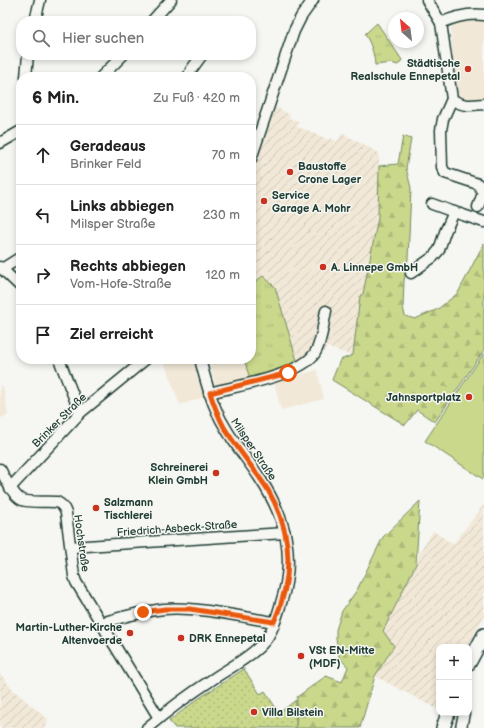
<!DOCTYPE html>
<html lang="de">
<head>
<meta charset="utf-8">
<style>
	:root { --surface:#fff; --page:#f2f2f2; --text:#222; --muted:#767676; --line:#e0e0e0 }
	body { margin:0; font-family:"Balsamiq Sans",sans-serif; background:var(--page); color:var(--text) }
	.controls { position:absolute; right:12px; bottom:12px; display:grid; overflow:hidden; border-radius:8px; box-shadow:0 2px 6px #0003 }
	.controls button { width:36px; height:36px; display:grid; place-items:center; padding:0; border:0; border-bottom:1px solid var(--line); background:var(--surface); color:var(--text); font:20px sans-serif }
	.compass { position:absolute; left:388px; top:12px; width:36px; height:36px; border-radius:50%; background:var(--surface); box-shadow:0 2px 6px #0003; rotate:332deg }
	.stop { position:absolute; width:12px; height:12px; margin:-9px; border:3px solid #ea580c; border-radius:50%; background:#fff }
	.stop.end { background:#ea580c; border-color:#fff; box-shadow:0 1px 4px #0008 }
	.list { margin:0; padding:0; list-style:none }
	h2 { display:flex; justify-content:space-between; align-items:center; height:52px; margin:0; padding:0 16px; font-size:17px }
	h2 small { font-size:13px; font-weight:400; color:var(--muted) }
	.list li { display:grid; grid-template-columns:26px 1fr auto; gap:12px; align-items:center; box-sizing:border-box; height:60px; padding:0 16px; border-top:1px solid var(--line) }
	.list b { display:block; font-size:15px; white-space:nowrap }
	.list p { margin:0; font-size:13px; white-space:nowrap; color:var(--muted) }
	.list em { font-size:13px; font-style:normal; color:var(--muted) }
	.icon { flex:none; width:22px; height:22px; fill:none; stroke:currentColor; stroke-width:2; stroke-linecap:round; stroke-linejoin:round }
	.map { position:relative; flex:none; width:484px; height:728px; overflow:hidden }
	.search { position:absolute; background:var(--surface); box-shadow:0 2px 6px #0003; left:16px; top:16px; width:240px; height:44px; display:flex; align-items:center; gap:10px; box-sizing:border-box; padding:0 14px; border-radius:16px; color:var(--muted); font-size:15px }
	.panel { position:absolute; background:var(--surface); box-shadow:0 2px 6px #0003; left:16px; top:72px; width:240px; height:292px; border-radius:16px }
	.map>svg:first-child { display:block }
	.built { fill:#f1e8d7 }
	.industrial { fill:url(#industrial-furrows) }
	.grass { fill:url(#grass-tufts); stroke:#748a60 }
	.forest { fill:url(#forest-firs); stroke:#748a60 }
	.garden { fill:url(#garden-dots); stroke:#748a60 }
	.pitch { fill:#cad88c; stroke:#748a60 }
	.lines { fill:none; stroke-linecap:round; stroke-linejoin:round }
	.minor-casing { stroke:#1f3d34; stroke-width:13 }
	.major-casing { stroke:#1f3d34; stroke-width:16 }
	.minor { stroke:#f6f6f2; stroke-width:10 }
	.major { stroke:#f6f6f2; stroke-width:13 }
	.route { stroke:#ea580c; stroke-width:5 }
	.poi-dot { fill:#c8321e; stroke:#f6f6f2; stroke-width:1.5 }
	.labels { text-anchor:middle; stroke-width:3; stroke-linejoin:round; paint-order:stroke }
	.poi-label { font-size:11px; font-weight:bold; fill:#1f3d34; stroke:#f6f6f2; text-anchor:start }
	.street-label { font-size:11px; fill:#1f3d34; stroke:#f6f6f2 }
</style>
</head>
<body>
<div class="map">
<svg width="484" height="728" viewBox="0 0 484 728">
	<defs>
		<pattern id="industrial-furrows" width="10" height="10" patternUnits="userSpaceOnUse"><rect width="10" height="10" fill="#f1e8d7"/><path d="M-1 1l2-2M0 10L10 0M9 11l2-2" fill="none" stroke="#cec8b9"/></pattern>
		<pattern id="grass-tufts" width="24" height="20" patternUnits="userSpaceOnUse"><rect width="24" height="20" fill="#cad88c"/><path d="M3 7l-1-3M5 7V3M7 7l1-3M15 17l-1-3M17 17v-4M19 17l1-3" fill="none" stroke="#adba79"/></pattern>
		<pattern id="forest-firs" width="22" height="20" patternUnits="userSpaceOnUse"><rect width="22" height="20" fill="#cad88c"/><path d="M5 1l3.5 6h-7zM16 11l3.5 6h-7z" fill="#adba79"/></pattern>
		<pattern id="garden-dots" width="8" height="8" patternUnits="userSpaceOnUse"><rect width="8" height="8" fill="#cad88c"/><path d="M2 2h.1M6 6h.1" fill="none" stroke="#adba79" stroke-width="1.8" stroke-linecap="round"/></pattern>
	</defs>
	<rect width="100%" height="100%" fill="#f6f6f2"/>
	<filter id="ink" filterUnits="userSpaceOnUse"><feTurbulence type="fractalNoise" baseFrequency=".025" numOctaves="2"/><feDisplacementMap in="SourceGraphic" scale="8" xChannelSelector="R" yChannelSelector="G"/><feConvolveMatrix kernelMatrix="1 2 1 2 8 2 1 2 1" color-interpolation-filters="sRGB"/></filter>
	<g filter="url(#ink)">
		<g class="built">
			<path d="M 470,19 L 484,20 L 484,98 L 463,100 L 457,97 L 453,88 L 451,28 L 455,22 Z"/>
			<path d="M 163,359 L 192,359 L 204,397 L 180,405 Z"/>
			<path d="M 208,359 L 244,359 L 250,379 L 216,387 Z"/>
			<path d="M 317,370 L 324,399 L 281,410 L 274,382 Z"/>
			<path d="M 0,386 L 3,386 L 8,415 L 0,418 Z"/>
		</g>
		<g class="industrial">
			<path d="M 276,106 L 279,109 L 290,115 L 289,118 L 299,122 L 297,127 L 312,132 L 328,140 L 330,138 L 337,142 L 342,133 L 379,153 L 379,199 L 378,218 L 363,294 L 360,296 L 353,356 L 327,347 L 310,368 L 298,364 L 263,276 L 251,285 L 251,179 Z"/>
			<path d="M 484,505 L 484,616 L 468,647 L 439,647 L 439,710 L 375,676 L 394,646 L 383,631 L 416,564 L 420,551 L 433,531 L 453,544 Z"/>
			<path d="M 0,674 L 14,691 L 48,719 L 45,728 L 0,728 Z"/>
		</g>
		<g class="grass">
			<path d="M 377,23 L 402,60 L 398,65 L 391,63 L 375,65 C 374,53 371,44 365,34 Z"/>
			<path d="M 263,276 L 275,287 L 298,364 L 284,372 L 250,379 L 244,359 L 251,359 L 251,285 Z"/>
		</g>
		<g class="forest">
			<path d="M 403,136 L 411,139 L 406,168 L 411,188 L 408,259 L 404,281 L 403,307 L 405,316 L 415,319 L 438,309 L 458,293 L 484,243 L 484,350 L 435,422 L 417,410 L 405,425 L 332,380 L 340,360 L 353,355 L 360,296 L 363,294 L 378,218 L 379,166 L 398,164 Z"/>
			<path d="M 420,501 L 416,564 L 383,631 L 394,646 L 375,676 L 360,728 L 296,728 L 297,697 L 326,676 L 342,682 L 348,667 L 339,657 L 336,638 L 336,630 L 342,611 L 357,590 L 383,537 Z"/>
		</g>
		<path class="garden" d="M 244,669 L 260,694 L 265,691 L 279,713 L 296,700 L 296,728 L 175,728 L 169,721 L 198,699 Z"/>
		<path class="pitch" d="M 484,353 L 484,477 L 483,479 L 425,441 Z"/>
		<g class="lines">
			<defs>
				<g id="minor">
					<path d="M 427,0 L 441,23 L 452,99 C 462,107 472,105 484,104"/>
					<path d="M 35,21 L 40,0"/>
					<path d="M 152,21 L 171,0"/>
					<path d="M 441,23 C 454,17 469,13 484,15"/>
					<path d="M 26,77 L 28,55"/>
					<path d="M 101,77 L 123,55"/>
					<path d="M 188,77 L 191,70 L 202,55"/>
					<path d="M 452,99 L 443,119 L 441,130 L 442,167 L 445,173 L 478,184 L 483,193 L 478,207"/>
					<path d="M 0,143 L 21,131"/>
					<path d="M 251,159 L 294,31 L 301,17 L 313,0"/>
					<path d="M 432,204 L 454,212"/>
					<path d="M 0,267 L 21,287"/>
					<path d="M 2,269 L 21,257"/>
					<path d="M 411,273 L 433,257 L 439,250 L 445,232 L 454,212 L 484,222"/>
					<path d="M 59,359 L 80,413"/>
					<path d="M 209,393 C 236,386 300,376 315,353 C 322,342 323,324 326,311"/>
					<path d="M 0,469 C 5,478 13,496 22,500 C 30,503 48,501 57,502 C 63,505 64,508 66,513 L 74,576 L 76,582 L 159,718"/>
					<path d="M 10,488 L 80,413 L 146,359"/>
					<path d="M 71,547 L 285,533"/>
					<path d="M 101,623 C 122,617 143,611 164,609 C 196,606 242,617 274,622"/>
					<path d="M 147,728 C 168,710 190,694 213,679 C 229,668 248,659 262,644 C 272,634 277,617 281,603 C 296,557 286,517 259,477 C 248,460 235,445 225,427 C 212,406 206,382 200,359"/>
					<path d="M 461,728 L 464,713"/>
				</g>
				<g id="major">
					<path d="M 469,663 L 484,635"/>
					<path d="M 443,728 L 448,713"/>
				</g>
			</defs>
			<use href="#minor" class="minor-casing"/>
			<use href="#major" class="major-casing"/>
			<use href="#minor" class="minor"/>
			<use href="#major" class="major"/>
		</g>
	</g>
	<g class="lines" filter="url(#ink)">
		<path class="route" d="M 143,612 L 165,609 L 190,609 L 274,622 C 294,577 293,533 268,490 C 254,468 237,449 224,427 C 218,416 214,405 210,393 L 288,373"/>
	</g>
	<g class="poi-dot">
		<circle cx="468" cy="69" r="4"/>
		<circle cx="290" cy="172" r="4"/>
		<circle cx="264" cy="201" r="4"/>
		<circle cx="323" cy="267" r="4"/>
		<circle cx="469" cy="397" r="4"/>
		<circle cx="216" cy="473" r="4"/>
		<circle cx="96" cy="508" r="4"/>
		<circle cx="130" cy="633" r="4"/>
		<circle cx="181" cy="638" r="4"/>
		<circle cx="301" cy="656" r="4"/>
		<circle cx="254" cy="712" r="4"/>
	</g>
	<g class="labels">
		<g class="poi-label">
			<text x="460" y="67" text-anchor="end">Städtische<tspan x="460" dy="13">Realschule Ennepetal</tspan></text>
			<text x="298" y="170">Baustoffe<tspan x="298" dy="13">Crone Lager</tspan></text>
			<text x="272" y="199">Service<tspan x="272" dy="13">Garage A. Mohr</tspan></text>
			<text x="331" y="271">A. Linnepe GmbH</text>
			<text x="461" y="401" text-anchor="end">Jahnsportplatz</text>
			<text x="208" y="471" text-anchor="end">Schreinerei<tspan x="208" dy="13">Klein GmbH</tspan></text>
			<text x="104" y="506">Salzmann<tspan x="104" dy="13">Tischlerei</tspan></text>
			<text x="122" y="631" text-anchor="end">Martin-Luther-Kirche<tspan x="122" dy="13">Altenvoerde</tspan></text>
			<text x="189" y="642">DRK Ennepetal</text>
			<text x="309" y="654">VSt EN-Mitte<tspan x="309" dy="13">(MDF)</tspan></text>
			<text x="262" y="716">Villa Bilstein</text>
		</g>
		<g class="street-label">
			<text transform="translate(59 420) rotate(-45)" y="4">Brinker Straße</text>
			<text transform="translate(254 449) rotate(56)" y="4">Milsper Straße</text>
			<text transform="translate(177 528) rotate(-4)" y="4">Friedrich-Asbeck-Straße</text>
			<text transform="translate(82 543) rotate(82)" y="4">Hochstraße</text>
		</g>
	</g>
</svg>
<div class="controls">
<button>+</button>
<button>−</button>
</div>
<svg class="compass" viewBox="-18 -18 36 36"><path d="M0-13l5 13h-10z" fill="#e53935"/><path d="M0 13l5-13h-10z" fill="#767676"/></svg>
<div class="stop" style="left:288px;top:373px"></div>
<div class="stop end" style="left:143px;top:612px"></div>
<div class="search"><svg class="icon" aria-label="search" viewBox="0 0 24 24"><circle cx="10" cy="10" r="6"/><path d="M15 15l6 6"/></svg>Hier suchen</div>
<section class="panel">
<h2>6 Min.<small>Zu Fuß · 420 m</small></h2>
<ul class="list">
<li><svg class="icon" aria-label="ahead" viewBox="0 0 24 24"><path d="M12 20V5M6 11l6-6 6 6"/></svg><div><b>Geradeaus</b><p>Brinker Feld</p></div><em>70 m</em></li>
<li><svg class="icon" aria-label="left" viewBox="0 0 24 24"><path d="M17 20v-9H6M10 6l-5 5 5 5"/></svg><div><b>Links abbiegen</b><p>Milsper Straße</p></div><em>230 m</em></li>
<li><svg class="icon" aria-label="right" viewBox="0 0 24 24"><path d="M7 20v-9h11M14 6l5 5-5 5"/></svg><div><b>Rechts abbiegen</b><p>Vom-Hofe-Straße</p></div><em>120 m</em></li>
<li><svg class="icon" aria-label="arrive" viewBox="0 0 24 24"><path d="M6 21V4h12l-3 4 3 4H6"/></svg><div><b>Ziel erreicht</b></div></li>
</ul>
</section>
</div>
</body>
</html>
